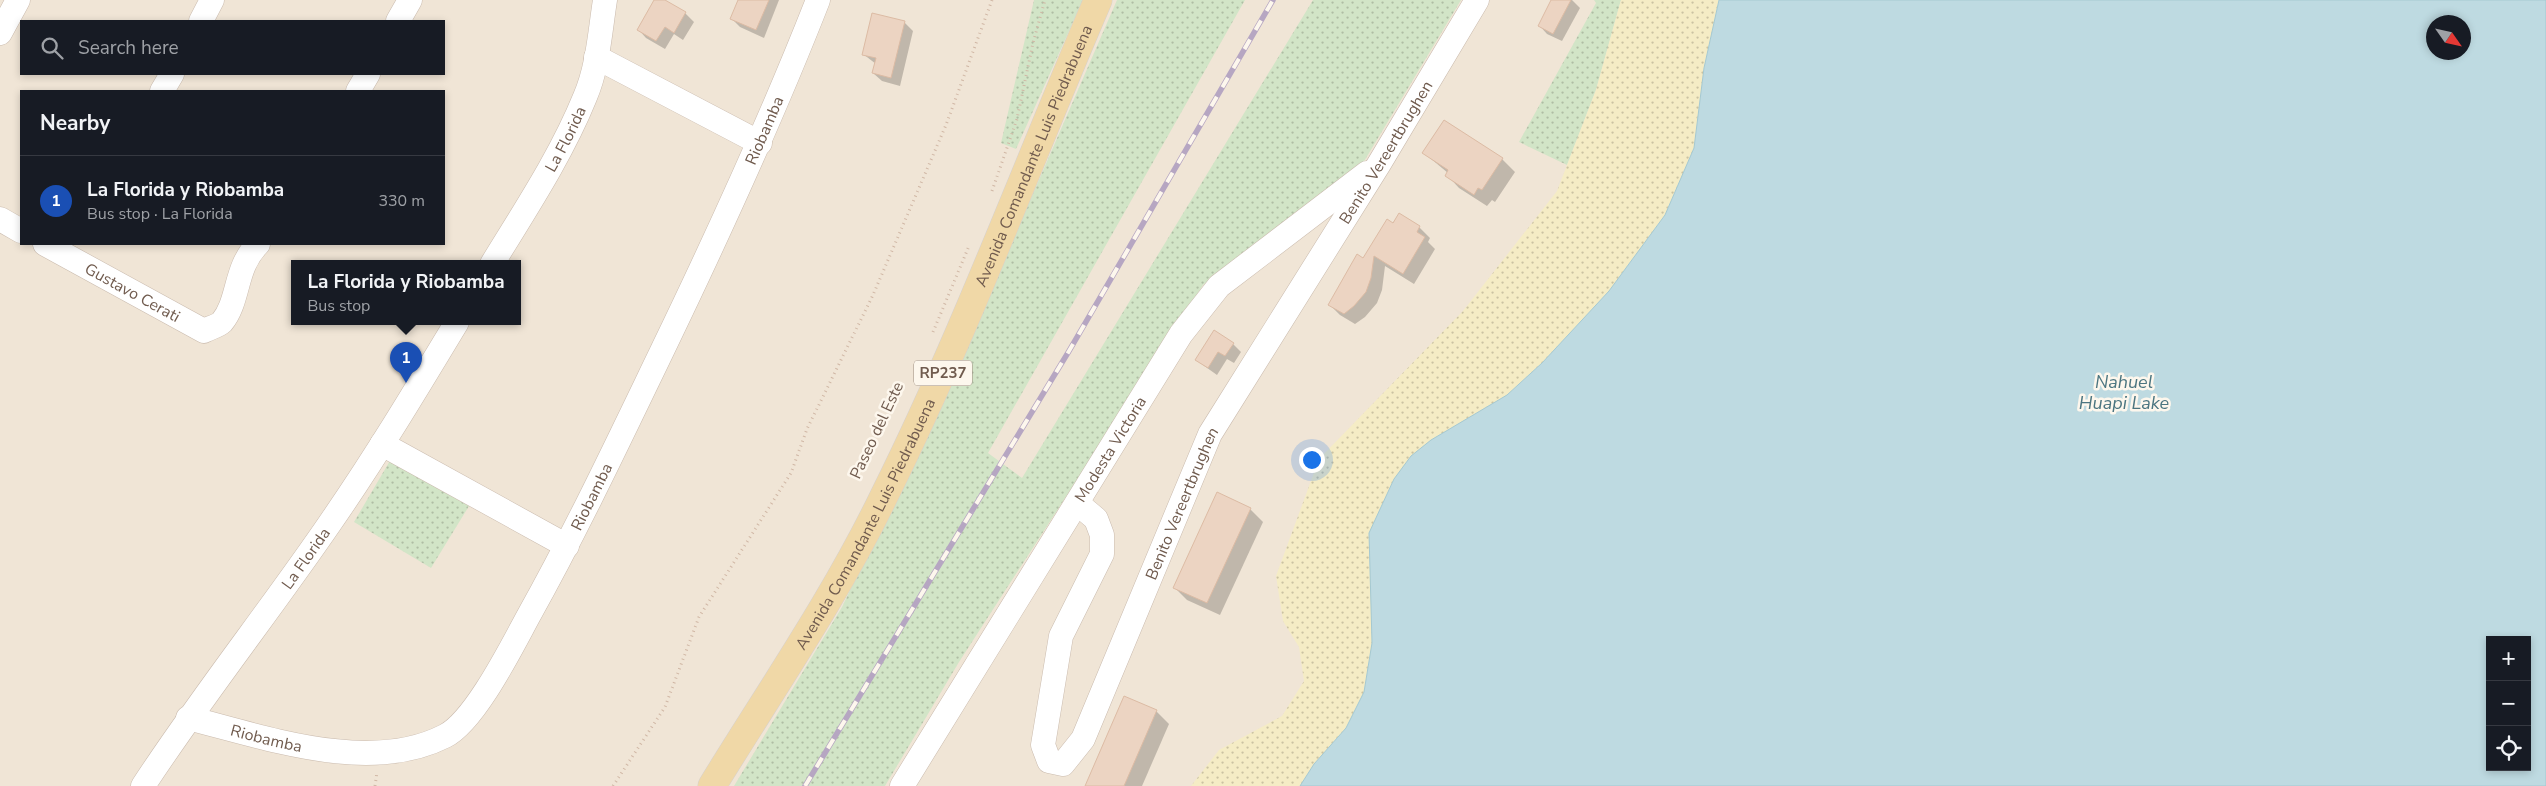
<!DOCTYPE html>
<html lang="en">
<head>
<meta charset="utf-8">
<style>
	:root { --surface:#171b24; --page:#242831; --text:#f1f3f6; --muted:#9ea1a6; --line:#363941; --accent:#0b8043 }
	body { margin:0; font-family:"Nunito Sans",sans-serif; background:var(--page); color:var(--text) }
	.controls { position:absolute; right:15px; bottom:15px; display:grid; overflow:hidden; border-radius:0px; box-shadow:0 2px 8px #0003 }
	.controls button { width:45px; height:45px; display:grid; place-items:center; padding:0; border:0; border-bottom:1px solid var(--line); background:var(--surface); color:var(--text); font:25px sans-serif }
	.compass { position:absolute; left:2426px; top:15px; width:45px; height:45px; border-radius:50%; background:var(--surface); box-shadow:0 2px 8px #0003; rotate:124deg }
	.you { position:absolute; left:1311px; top:459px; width:18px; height:18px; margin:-12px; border:4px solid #fff; border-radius:50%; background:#1a73e8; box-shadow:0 0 0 8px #1a73e833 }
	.badge { display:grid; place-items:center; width:32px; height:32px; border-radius:50%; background:var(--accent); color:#fff; font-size:16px; font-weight:700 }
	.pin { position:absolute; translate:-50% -41px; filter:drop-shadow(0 1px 2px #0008) }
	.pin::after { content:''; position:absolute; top:26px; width:18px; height:15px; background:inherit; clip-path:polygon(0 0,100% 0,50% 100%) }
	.popup { position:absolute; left:291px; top:260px; width:230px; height:65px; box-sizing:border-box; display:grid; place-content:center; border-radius:0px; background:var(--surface); filter:drop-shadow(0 1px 4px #0005); font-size:16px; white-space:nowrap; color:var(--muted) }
	.popup b { font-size:19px; color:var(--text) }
	.popup::after { content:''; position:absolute; left:50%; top:100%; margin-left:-10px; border:10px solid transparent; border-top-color:var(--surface) }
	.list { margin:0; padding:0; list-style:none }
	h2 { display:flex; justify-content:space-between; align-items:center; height:65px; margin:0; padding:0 20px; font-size:21px }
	h2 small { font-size:16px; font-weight:400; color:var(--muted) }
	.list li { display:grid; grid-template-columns:32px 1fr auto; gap:15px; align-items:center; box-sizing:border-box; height:90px; padding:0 20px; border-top:1px solid var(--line) }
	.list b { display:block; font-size:19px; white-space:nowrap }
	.list p { margin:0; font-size:16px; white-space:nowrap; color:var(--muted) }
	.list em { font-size:16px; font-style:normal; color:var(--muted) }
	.icon { flex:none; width:28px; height:28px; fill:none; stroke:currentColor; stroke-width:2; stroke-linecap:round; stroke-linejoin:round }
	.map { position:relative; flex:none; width:2546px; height:786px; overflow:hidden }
	.search { position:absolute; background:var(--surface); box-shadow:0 2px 8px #0003; left:20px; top:20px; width:425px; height:55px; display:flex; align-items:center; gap:12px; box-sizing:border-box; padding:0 18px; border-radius:0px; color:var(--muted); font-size:19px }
	.panel { position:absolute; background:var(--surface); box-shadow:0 2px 8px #0003; left:20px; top:90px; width:425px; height:155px; border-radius:0px }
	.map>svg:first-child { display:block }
	.residential { fill:#f0e5d6; fill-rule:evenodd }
	.grass { fill:url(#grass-dots) }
	.sand { fill:url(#sand-dots) }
	.water { fill:#bedae1; stroke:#a5c9d1; fill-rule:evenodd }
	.shadow { fill:#0003 }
	.building { fill:#ecd4c2; stroke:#dcbba4 }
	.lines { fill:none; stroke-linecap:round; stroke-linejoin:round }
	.minor-casing { stroke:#cabbae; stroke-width:25 }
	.major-casing { stroke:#d7d1cd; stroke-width:29 }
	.path { stroke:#d0b7a5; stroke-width:3; stroke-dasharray:1 4; stroke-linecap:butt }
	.minor { stroke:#fff; stroke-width:24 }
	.major { stroke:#f0d8a7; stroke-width:28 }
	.rail-casing { stroke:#b6a6c2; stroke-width:5.5 }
	.rail { stroke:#fdf7ed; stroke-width:4; stroke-dasharray:11; stroke-linecap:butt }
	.labels { text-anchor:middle; stroke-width:5; stroke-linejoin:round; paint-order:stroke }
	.shield { fill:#fdf7ed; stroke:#9a8a7e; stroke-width:1 }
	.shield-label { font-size:15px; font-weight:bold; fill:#705b4e }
	.street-label { font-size:16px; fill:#705b4e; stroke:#fdf7ed }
	.water-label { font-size:18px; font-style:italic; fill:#4b7580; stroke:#fdf7ed }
</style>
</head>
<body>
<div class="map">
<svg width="2546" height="786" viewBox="0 0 2546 786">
	<defs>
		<pattern id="grass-dots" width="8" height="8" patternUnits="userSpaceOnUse" patternTransform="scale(1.25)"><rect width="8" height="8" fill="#d2e5c7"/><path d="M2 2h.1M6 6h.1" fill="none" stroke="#afbda4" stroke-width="1.8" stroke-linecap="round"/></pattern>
		<pattern id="sand-dots" width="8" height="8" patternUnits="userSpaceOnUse" patternTransform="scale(1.25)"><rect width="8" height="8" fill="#f5ecc5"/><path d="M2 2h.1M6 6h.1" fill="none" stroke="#cbc2a2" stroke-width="1.8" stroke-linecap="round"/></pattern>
	</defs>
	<rect width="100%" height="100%" fill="#f9f3e7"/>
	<path class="residential" d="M 0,0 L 1719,0 L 1314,764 L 1300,786 L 0,786 ZM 21,21 L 444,21 L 444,74 L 21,74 ZM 21,91 L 444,91 L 444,244 L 21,244 ZM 295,264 L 517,264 L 517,322 L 295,322 Z"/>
	<g class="grass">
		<path d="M 1034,0 L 1083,0 L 1016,149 L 1001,143 Z"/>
		<path d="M 1117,0 L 1245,0 L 988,453 L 1022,478 L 1313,0 L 1461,0 L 1363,163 L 1203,285 L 959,662 L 885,786 L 734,786 L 842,607 L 959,364 Z"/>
		<path d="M 1594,0 L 1621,0 L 1596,90 L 1567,165 L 1519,142 L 1596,3 Z"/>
		<path d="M 391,459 L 469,506 L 431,568 L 354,522 Z"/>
	</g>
	<path class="sand" d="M 1621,0 L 1719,0 L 1704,68 L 1694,148 L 1665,215 L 1609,291 L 1542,363 L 1507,395 L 1431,440 L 1394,479 L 1369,533 L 1372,643 L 1364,692 L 1346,728 L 1314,764 L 1300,786 L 1191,786 L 1219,750 L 1282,716 L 1304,681 L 1299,647 L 1283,621 L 1276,576 L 1319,459 L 1463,311 L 1557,191 L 1596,90 Z"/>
	<path class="water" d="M 1719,0 L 2546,0 L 2546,786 L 1300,786 L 1314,764 L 1346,728 L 1364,692 L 1372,643 L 1369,533 L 1394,479 L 1411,456 L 1431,440 L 1507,395 L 1542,363 L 1609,291 L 1665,215 L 1694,148 L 1704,68 ZM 2434,22 L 2464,22 L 2464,52 L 2434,52 ZM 2490,640 L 2527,640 L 2527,767 L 2490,767 Z"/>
	<g class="shadow">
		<path d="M 655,0 L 663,0 L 685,13 L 694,22 L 683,40 L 674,34 L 665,49 L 646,38 L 638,29 Z"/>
		<path d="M 740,0 L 779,0 L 764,38 L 740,27 L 732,19 Z"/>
		<path d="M 1553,0 L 1572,0 L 1580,8 L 1562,41 L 1547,34 L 1539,25 Z"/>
		<path d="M 904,22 L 913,31 L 900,86 L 882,81 L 873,73 L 876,64 L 863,54 Z"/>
		<path d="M 1445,121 L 1502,159 L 1515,172 L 1495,202 L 1492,200 L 1487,206 L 1459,188 L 1447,175 L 1448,173 L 1424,153 Z"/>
		<path d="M 1399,215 L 1419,227 L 1430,238 L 1428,242 L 1435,249 L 1414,284 L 1385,266 L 1382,290 L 1377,303 L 1365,317 L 1355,324 L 1340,315 L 1329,304 Z"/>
		<path d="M 1233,344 L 1241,352 L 1234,363 L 1227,359 L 1217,375 L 1196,360 Z"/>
		<path d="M 1250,509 L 1263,522 L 1220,615 L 1187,600 L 1174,587 Z"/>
		<path d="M 1156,711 L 1169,724 L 1142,786 L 1087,786 Z"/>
	</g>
	<g class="building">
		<path d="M 654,0 L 665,0 L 686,12 L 674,33 L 665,27 L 656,41 L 637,30 Z"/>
		<path d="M 738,0 L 769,0 L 756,30 L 730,19 Z"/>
		<path d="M 1551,0 L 1571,0 L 1553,34 L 1538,26 Z"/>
		<path d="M 872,13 L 905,21 L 891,78 L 872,73 L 876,58 L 862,55 Z"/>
		<path d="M 1444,120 L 1503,158 L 1482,190 L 1478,188 L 1474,195 L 1445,176 L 1448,170 L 1422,153 Z"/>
		<path d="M 1399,213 L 1420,226 L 1417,232 L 1425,237 L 1403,274 L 1374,256 L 1371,278 L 1366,292 L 1354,306 L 1344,314 L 1328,305 L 1357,254 L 1363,258 L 1387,219 L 1393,223 Z"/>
		<path d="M 1214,330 L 1234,343 L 1225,356 L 1218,352 L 1208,368 L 1195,360 Z"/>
		<path d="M 1217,492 L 1251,508 L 1207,603 L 1173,588 Z"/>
		<path d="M 1124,696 L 1157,710 L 1124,786 L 1085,786 Z"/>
	</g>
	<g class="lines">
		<defs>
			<g id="minor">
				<path d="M 201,21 L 212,0"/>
				<path d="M 398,21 L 410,0"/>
				<path d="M 0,33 L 18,0"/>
				<path d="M 596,57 L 760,143"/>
				<path d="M 162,91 L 172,74"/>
				<path d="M 358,91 L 368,74"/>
				<path d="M 0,219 L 21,231"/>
				<path id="s1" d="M 45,244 L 204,331 C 209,328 218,326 222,322 C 240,300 234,268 258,244"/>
				<path id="s2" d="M 492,264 C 525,210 561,156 585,97 C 598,67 600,32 605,0"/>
				<path d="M 382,444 L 567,546"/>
				<path id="s3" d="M 1077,503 L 1096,519 L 1102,535 L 1102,554 L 1061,636 L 1043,745 L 1049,761 L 1063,764 L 1083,739 L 1210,434 L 1379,164 L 1477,0"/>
				<path id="s4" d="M 188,718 C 265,737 369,775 445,736 C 475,721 512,646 529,615 C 577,529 619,440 662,351 C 718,235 771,120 818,0"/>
				<path id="s5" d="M 143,786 C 202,696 269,612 330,523 C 375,458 416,390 457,322"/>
				<path id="s6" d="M 902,786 L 1181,334 L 1219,286 L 1367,173"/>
			</g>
			<g id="major">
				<path id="s7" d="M 712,786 C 771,690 836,596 885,494 C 965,333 1027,165 1098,0"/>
			</g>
		</defs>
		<use href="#minor" class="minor-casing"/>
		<use href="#major" class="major-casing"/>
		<g class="path">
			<path d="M 992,191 L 1017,119 L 1033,43 L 1045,0"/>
			<path d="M 933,332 L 969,246"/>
			<path d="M 375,786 L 377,772"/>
			<path d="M 613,786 L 665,707 L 699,617 L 791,473 L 807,429 L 873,295 L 946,125 L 992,0"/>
		</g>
		<use href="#minor" class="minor"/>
		<use href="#major" class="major"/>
		<defs>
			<path id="rail" d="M 805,786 L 1069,351 L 1273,0"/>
		</defs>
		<use href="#rail" class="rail-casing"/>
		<use href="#rail" class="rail"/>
	</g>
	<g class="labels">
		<rect class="shield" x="914" y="360.5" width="58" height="25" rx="4"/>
		<g class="shield-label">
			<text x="943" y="378">RP237</text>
		</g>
		<g class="street-label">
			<text dy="6" stroke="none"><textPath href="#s4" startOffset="951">Riobamba</textPath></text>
			<text dy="6" stroke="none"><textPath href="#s2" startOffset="145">La Florida</textPath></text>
			<text dy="6" stroke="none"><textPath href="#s3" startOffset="989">Benito Vereertbrughen</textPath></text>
			<text dy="6" stroke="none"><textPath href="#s7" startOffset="709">Avenida Comandante Luis Piedrabuena</textPath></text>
			<text dy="6" stroke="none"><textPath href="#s1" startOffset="100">Gustavo Cerati</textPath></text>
			<text transform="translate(876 430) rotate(-65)" y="6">Paseo del Este</text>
			<text dy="6" stroke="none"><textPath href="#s6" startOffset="396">Modesta Victoria</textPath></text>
			<text dy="6" stroke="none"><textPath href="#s4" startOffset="546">Riobamba</textPath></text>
			<text dy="6" stroke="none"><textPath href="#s3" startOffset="582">Benito Vereertbrughen</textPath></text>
			<text dy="6" stroke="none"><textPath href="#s7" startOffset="304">Avenida Comandante Luis Piedrabuena</textPath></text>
			<text dy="6" stroke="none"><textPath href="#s5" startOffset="280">La Florida</textPath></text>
			<text dy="6" stroke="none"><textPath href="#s4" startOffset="81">Riobamba</textPath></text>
		</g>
		<g class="water-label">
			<text x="2124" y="388">Nahuel<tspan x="2124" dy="21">Huapi Lake</tspan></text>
		</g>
	</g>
</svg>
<div class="controls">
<button>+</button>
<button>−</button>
<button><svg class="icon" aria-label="locate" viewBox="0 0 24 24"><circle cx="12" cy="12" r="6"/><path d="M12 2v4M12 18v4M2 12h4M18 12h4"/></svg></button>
</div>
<svg class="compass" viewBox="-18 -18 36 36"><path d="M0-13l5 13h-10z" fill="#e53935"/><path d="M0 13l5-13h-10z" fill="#9ea1a6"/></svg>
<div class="you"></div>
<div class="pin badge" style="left:406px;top:383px;background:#1a4fb4">1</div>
<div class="popup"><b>La Florida y Riobamba</b>Bus stop</div>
<div class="search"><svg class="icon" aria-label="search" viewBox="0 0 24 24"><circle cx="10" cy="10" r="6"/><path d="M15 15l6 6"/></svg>Search here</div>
<section class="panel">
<h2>Nearby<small></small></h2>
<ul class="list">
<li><span class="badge" style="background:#1a4fb4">1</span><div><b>La Florida y Riobamba</b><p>Bus stop · La Florida</p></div><em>330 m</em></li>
</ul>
</section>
</div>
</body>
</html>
